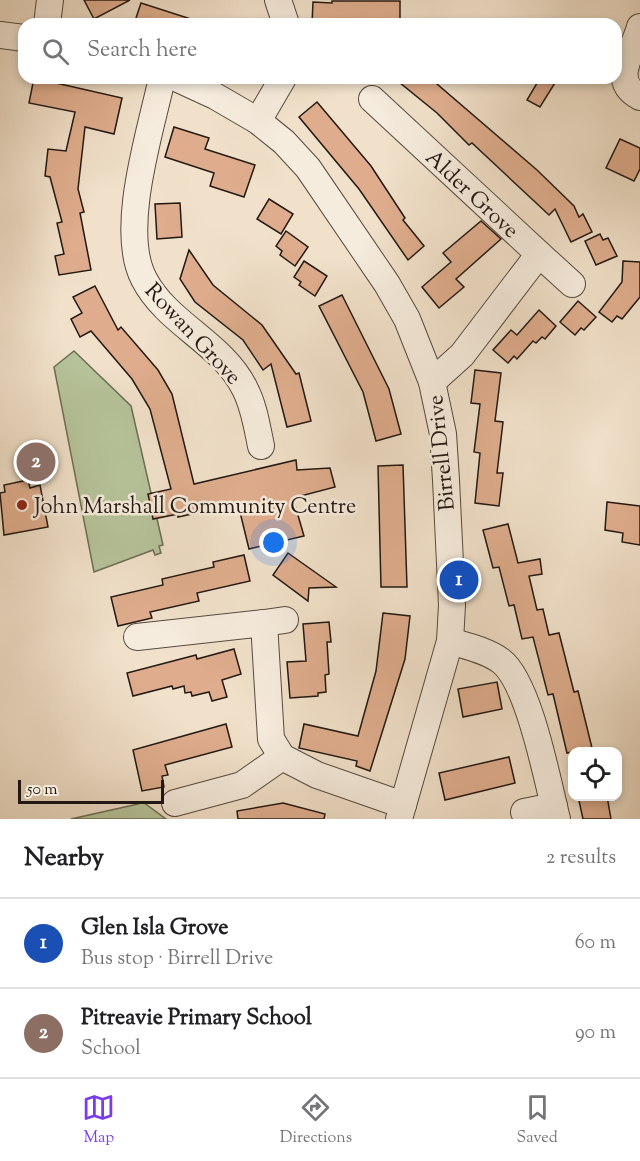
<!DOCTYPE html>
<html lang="en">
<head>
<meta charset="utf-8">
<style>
	:root { --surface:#fff; --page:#f6f6f6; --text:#202124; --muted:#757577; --line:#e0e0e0; --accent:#7c3aed }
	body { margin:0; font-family:"Sorts Mill Goudy",serif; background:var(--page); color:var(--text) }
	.controls { position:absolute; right:18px; bottom:18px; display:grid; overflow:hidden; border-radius:12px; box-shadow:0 3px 9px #0003 }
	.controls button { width:54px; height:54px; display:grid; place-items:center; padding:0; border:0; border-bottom:2px solid var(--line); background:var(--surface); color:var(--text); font:30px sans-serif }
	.scale { position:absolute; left:18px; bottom:15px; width:146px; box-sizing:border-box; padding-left:6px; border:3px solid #231813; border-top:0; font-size:16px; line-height:21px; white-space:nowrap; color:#231813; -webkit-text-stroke:4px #f6ecdd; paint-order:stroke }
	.you { position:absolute; left:274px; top:543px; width:21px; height:21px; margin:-15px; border:4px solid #fff; border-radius:50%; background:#1a73e8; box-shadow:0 0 0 9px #1a73e833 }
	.badge { display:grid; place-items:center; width:39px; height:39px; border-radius:50%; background:var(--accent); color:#fff; font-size:20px; font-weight:700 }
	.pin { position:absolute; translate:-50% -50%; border:3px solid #fff; box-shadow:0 2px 6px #0006 }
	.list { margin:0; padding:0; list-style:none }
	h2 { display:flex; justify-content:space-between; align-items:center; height:78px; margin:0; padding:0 24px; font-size:26px }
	h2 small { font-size:20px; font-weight:400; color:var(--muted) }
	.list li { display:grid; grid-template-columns:39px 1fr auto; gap:18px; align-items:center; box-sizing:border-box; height:90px; padding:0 24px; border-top:2px solid var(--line) }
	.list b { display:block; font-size:22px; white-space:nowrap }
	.list p { margin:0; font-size:20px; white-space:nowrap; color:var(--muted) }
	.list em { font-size:20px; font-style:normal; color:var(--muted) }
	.icon { flex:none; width:33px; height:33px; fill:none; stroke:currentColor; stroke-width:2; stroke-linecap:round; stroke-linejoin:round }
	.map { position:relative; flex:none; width:640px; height:819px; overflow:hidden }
	.search { position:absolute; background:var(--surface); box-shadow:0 3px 9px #0003; left:18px; right:18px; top:18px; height:66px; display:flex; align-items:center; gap:15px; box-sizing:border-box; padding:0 21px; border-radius:18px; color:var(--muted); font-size:22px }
	.sheet { height:258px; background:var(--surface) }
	nav { display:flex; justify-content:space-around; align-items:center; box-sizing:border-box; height:84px; border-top:2px solid var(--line); background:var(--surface); font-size:16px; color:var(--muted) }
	nav a { display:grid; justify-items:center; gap:3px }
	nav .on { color:var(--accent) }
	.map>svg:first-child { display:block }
	.green { fill:#b6c39a; stroke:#6c6e56; stroke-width:1.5 }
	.building { fill:#dfad8d; stroke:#231813; stroke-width:1.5 }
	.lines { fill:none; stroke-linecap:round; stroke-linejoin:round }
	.minor-casing { stroke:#564a41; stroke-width:28 }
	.minor { stroke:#f6ecdd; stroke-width:26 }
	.poi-dot { fill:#8f2418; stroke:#f6ecdd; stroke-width:2 }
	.labels { text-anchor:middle; stroke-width:5; stroke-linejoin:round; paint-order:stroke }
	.street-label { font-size:22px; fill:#231813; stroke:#f6ecdd }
	.poi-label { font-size:22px; fill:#231813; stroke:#f6ecdd; text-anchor:start }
</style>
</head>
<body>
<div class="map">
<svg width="640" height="819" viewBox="0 0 640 819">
	<rect width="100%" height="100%" fill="#f1e1ca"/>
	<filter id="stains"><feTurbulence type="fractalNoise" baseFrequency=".00333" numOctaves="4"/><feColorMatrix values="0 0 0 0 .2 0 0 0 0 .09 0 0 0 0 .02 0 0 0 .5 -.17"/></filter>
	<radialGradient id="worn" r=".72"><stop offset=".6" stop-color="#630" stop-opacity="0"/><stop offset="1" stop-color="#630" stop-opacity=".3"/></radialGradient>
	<g class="green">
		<path d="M 74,351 L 131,406 L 163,545 L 159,546 L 161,553 L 155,555 L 153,550 L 94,572 L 54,367 Z"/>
		<path d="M 143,802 L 166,819 L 71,819 L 138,804 Z"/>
	</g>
	<g class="building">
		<path d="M 84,0 L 130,0 L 94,19 Z"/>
		<path d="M 332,1 L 400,1 L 400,24 L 312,24 L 313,2 L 332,3 Z"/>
		<path d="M 141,3 L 197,21 L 196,24 L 134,24 Z"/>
		<path d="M 34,78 L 122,98 L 114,134 L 85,127 L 78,189 L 84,212 L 80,213 L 91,270 L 59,275 L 55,256 L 64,254 L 57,223 L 62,222 L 50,177 L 45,176 L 48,149 L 66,151 L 75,112 L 29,103 Z"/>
		<path d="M 394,78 L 430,78 L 537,170 L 574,206 L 579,217 L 583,214 L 592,232 L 571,242 L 555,209 L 549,215 L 472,143 L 469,145 L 437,113 Z"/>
		<path d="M 540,78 L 558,78 L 540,107 L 527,100 Z"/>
		<path d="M 317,102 L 371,166 L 405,218 L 403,220 L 424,246 L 408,260 L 359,189 L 299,117 Z"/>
		<path d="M 174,127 L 209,138 L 205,149 L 255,165 L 244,197 L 210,186 L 214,173 L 165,157 Z"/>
		<path d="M 620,139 L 640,148 L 640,169 L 634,181 L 606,168 Z"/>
		<path d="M 269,199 L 293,214 L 281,234 L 257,219 Z"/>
		<path d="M 180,203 L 182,237 L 157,239 L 155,204 Z"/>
		<path d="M 481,221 L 501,239 L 456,279 L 464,287 L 439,308 L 422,287 L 451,262 L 443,253 Z"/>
		<path d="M 286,231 L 308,247 L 295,266 L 280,255 L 282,251 L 276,246 Z"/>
		<path d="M 600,234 L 603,240 L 608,238 L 617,256 L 596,265 L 585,241 Z"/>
		<path d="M 189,250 L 213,285 L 262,325 L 296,374 L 299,373 L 311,421 L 287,427 L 271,364 L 263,370 L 243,340 L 195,302 L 180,279 Z"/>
		<path d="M 304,261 L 327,276 L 315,296 L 299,285 L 301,282 L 294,277 Z"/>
		<path d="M 623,261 L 640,262 L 640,297 L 622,319 L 617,316 L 612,322 L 599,312 L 622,282 Z"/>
		<path d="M 95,286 L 118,330 L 121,327 L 158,370 L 172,394 L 194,484 L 296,460 L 297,470 L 330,468 L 335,487 L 293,498 L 304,536 L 249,549 L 238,504 L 178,517 L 178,514 L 153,519 L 148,494 L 171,489 L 150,409 L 132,379 L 91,331 L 80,337 L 71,319 L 82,313 L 73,297 Z"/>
		<path d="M 342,295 L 389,389 L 401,434 L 376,441 L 363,392 L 319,306 Z"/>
		<path d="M 578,301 L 596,317 L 584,330 L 581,328 L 575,335 L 560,322 Z"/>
		<path d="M 539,310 L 556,326 L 545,339 L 542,337 L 536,343 L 533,341 L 517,359 L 514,356 L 508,363 L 493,350 L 511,330 L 517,335 Z"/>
		<path d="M 475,370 L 501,373 L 495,421 L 503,422 L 497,473 L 503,473 L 499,506 L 475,503 L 480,453 L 474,452 L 480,404 L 471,403 Z"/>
		<path d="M 403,465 L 407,587 L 381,587 L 378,466 Z"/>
		<path d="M 28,480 L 30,488 L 40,485 L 48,527 L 4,535 L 0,493 L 5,492 L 4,485 Z"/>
		<path d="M 607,502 L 640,506 L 640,545 L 622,542 L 623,533 L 605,530 Z"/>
		<path d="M 508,524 L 518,563 L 540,559 L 542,574 L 529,576 L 537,610 L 543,609 L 549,635 L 559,633 L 574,692 L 578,691 L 592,748 L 567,753 L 553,694 L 548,695 L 533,637 L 522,639 L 514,605 L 509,606 L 499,567 L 493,568 L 483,530 Z"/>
		<path d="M 288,553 L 336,587 L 309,588 L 308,601 L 273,575 Z"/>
		<path d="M 244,555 L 250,581 L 197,593 L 199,601 L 150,612 L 152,618 L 118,626 L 111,597 L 163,585 L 162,579 L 214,567 L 213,562 Z"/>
		<path d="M 383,613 L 410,616 L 405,659 L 370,771 L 356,766 L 357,761 L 299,748 L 304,724 L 358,736 L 376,671 Z"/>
		<path d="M 329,622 L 331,642 L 327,642 L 329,674 L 325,675 L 326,692 L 318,693 L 318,696 L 290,698 L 287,662 L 306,661 L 303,624 Z"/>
		<path d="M 234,649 L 241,674 L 222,680 L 227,697 L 212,701 L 209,692 L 192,696 L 191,692 L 185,693 L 184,686 L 173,689 L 172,686 L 133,696 L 127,673 L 196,655 L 197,659 Z"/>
		<path d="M 497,682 L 502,709 L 463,717 L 458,689 Z"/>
		<path d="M 226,724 L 232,747 L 165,765 L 168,775 L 162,776 L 164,787 L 142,791 L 133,750 Z"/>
		<path d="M 509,757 L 515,783 L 445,800 L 439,773 Z"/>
		<path d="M 578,796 L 607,796 L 611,819 L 583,819 Z"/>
		<path d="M 283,803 L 325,814 L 324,819 L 238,819 L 237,811 Z"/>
	</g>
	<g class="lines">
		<defs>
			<g id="minor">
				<path d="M 278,0 L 286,24"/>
				<path d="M 47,24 L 50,0"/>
				<path d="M 640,27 C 633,53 609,81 640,97"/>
				<path d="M 0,35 L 24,38"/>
				<path d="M 162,78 C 151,130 118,230 144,279 C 167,324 223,343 245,389 C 254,406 257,427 261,446"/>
				<path d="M 176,78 L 215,96 L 258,121 L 284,142 L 308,168 L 387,284 L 407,319 L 432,382 L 443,434 L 446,480 L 452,605 L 450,641 L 399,819"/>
				<path d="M 372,99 L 539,254 L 462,355 L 432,382"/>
				<path d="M 258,121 L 283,78"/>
				<path d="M 539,254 L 572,284"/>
				<path d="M 264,623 L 285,620"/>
				<path d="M 137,637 L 264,623 L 271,739 L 282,757 L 317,775 L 403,805"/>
				<path d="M 450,641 C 466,646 486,650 501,661 C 529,682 548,783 557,819"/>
				<path d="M 175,803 L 242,785 L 282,757"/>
				<path d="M 524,812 L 554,806"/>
			</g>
		</defs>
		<use href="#minor" class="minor-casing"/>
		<use href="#minor" class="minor"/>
	</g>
	<circle class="poi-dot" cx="22" cy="505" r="6"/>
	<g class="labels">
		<g class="street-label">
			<text transform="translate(473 193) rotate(43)" y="8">Alder Grove</text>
			<text transform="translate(194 333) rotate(47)" y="8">Rowan Grove</text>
			<text transform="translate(440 453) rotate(-96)" y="8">Birrell Drive</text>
		</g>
		<g class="poi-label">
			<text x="34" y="513">John Marshall Community Centre</text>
		</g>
	</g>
	<rect width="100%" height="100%" filter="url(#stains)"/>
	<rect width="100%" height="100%" fill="url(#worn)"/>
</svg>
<div class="controls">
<button><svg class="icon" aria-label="locate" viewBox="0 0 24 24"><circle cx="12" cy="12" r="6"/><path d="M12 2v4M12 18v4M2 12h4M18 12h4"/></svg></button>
</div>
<div class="scale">50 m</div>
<div class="you"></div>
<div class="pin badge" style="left:459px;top:580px;background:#1a4fb4">1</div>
<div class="pin badge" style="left:36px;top:462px;background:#8d6e63">2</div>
<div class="search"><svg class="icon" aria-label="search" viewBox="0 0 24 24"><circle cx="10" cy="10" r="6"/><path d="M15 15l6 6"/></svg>Search here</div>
</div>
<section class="sheet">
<h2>Nearby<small>2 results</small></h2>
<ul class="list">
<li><span class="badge" style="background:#1a4fb4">1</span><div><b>Glen Isla Grove</b><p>Bus stop · Birrell Drive</p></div><em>60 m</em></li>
<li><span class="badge" style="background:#8d6e63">2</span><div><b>Pitreavie Primary School</b><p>School</p></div><em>90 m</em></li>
</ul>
</section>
<nav>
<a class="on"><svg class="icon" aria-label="map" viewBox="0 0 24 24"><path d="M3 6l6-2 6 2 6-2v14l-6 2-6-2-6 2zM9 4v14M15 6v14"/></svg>Map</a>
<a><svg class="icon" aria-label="directions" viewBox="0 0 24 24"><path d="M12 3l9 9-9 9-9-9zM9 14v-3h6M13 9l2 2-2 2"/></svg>Directions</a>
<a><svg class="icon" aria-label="saved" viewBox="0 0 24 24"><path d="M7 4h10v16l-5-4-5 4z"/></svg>Saved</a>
</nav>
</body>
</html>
